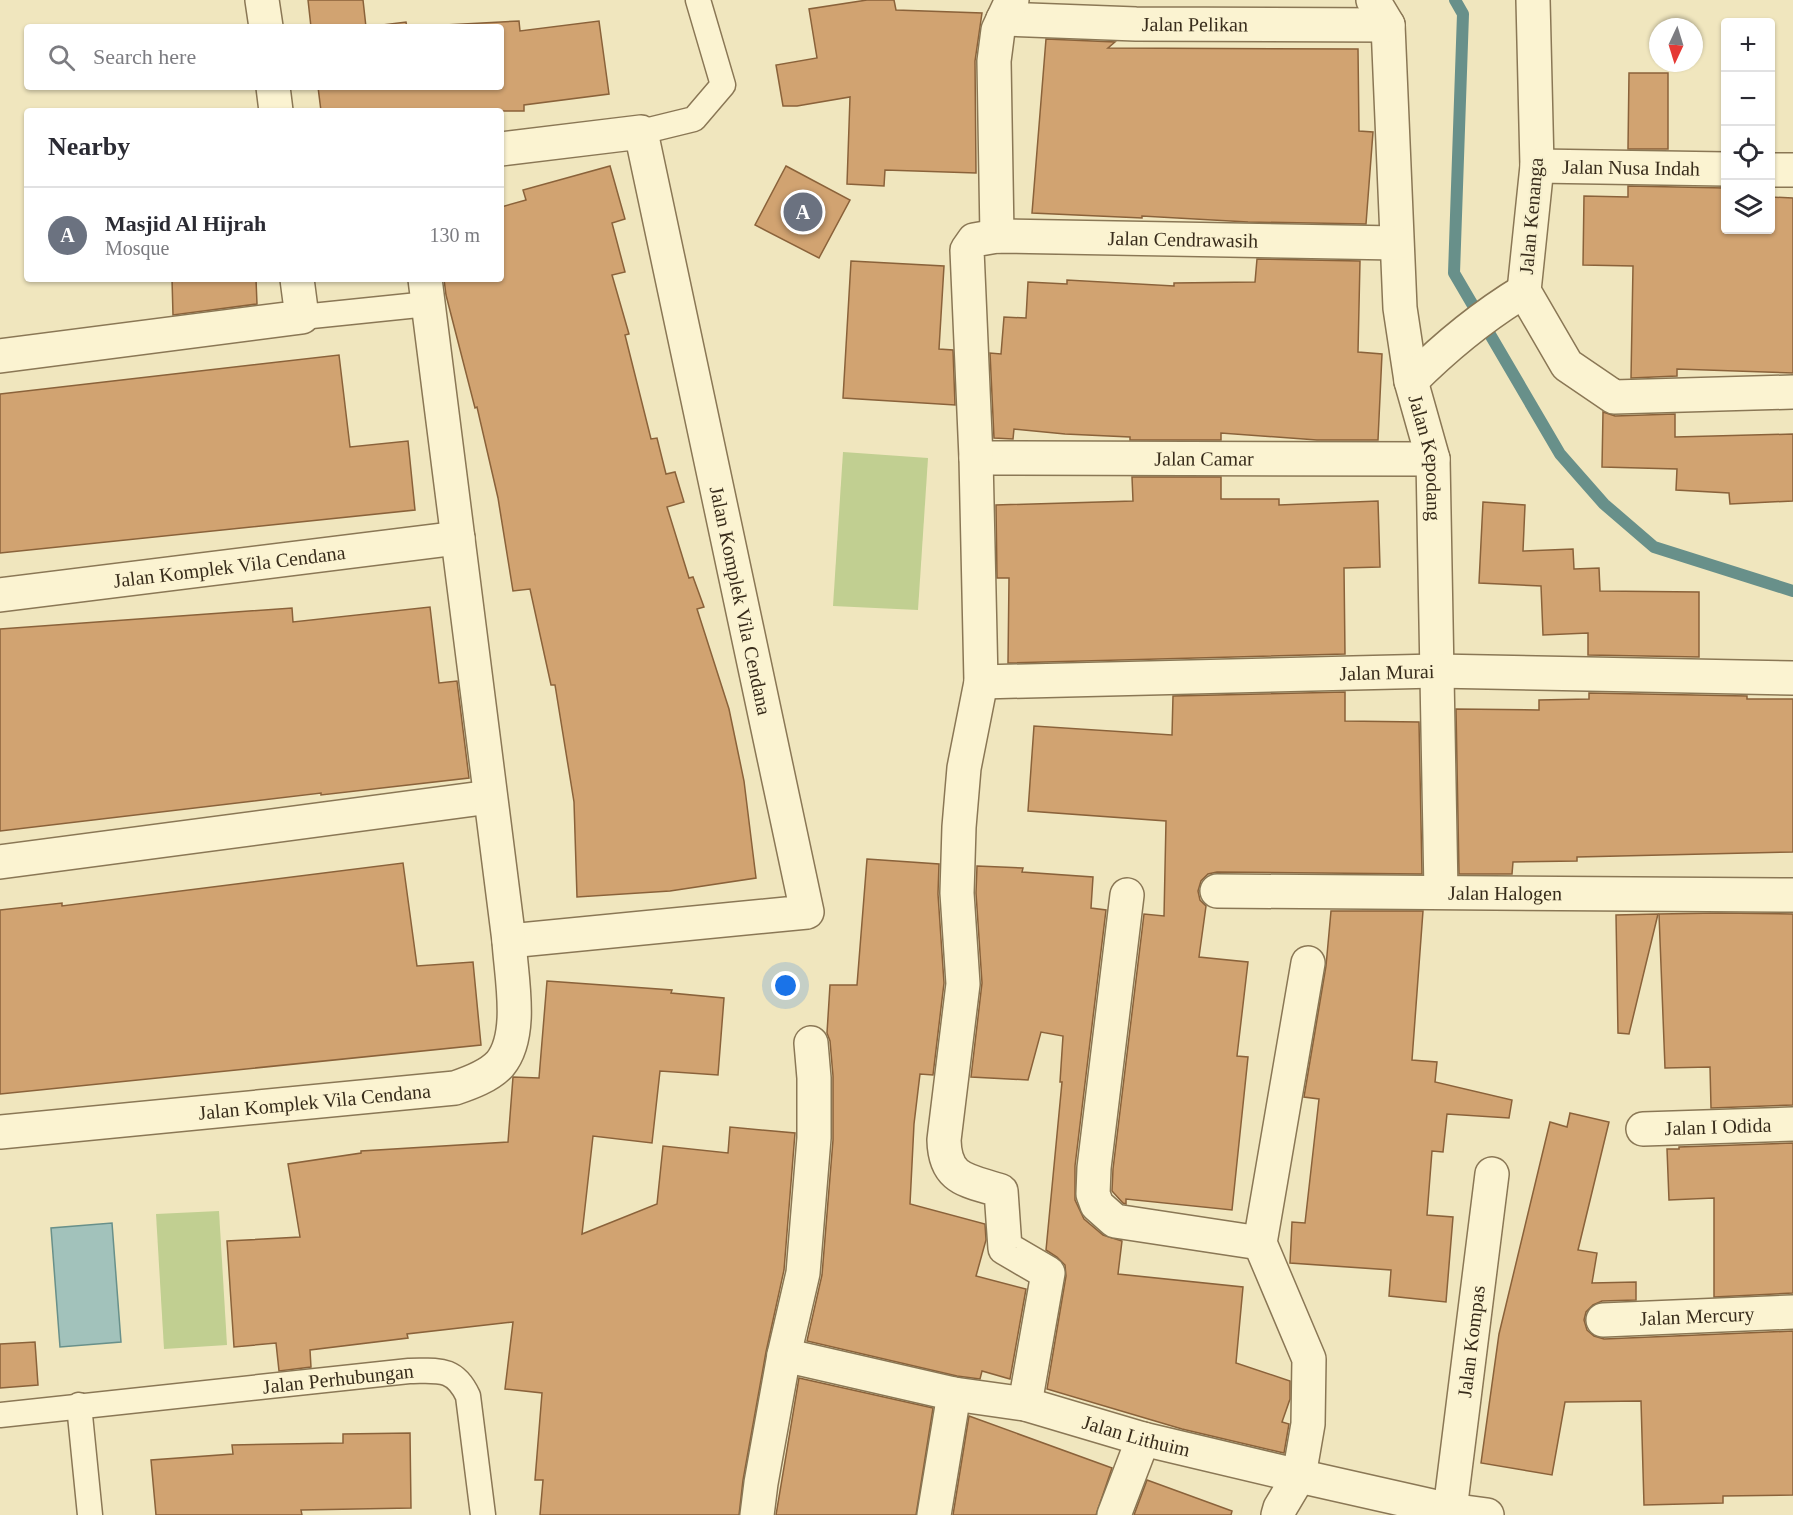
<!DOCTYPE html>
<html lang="en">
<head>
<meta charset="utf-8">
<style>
	:root { --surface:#fff; --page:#f7f7f7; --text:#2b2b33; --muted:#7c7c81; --line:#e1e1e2; --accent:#0b8043 }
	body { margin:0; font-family:Georgia,serif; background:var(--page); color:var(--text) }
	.controls { position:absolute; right:18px; top:18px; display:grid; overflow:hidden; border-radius:6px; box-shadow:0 2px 4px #0004 }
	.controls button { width:54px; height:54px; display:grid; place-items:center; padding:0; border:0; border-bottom:2px solid var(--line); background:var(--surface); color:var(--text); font:30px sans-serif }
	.compass { position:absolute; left:1649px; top:18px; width:54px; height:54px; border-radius:50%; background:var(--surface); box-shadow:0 2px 4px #0004; rotate:184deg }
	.you { position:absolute; left:786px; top:986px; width:21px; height:21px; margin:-15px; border:4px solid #fff; border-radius:50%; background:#1a73e8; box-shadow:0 0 0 9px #1a73e833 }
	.badge { display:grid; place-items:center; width:39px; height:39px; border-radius:50%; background:var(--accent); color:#fff; font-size:20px; font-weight:700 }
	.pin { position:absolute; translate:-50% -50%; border:3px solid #fff; box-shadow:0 2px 6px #0006 }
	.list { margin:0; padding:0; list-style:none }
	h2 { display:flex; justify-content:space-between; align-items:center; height:78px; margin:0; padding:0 24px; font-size:26px }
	h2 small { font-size:20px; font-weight:400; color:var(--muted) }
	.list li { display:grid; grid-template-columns:39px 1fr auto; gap:18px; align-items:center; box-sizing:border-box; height:96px; padding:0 24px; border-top:2px solid var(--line) }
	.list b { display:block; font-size:22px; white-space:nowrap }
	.list p { margin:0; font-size:20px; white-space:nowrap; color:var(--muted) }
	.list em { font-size:20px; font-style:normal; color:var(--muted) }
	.icon { flex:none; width:33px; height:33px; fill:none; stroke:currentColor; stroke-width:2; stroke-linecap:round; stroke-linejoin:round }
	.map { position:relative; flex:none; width:1793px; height:1515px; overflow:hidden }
	.search { position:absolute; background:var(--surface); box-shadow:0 2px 4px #0004; left:24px; top:24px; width:480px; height:66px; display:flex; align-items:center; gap:15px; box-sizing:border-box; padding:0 21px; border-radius:6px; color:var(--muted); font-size:22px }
	.panel { position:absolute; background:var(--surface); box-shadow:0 2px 4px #0004; left:24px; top:108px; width:480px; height:174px; border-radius:6px }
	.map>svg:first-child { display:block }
	.green { fill:#c1cf91 }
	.water { fill:#a2c2bb; stroke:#68908a; stroke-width:1.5 }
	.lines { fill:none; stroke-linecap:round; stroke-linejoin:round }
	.stream { stroke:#68908a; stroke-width:12 }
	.building { fill:#d1a371; stroke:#8a623a; stroke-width:1.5 }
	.lane-casing { stroke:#8a7755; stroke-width:27 }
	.street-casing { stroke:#8a7755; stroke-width:36 }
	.lane { stroke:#fbf3d1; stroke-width:24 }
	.street { stroke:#fbf3d1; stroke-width:33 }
	.labels { text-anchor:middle; stroke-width:4.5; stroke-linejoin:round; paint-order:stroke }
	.street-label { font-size:20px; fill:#382c1b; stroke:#f7f0ce }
</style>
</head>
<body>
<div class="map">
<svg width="1793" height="1515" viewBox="0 0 1793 1515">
	<rect width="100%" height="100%" fill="#f0e6be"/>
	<g class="green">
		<path d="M 843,452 L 928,458 L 918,610 L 833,606 Z"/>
		<path d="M 219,1211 L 227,1345 L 164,1349 L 156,1214 Z"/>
	</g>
	<path class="water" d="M 112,1223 L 121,1342 L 60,1347 L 51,1228 Z"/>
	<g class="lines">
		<path class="stream" d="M 1455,0 L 1463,14 L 1454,273 L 1560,454 L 1604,504 L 1654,547 L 1793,591"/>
	</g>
	<g class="building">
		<path d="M 308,0 L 363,0 L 366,27 L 406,22 L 407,27 L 311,27 Z"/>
		<path d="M 867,0 L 894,0 L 896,10 L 982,13 L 975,61 L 976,173 L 885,170 L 884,186 L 847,184 L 850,97 L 797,106 L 783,106 L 776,65 L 817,58 L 809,9 Z"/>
		<path d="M 519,21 L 520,31 L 599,21 L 609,94 L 524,105 L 524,111 L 321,111 L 318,87 L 501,87 L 501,27 L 407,27 Z"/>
		<path d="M 1046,39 L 1115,42 L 1108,48 L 1358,49 L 1359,131 L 1373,132 L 1366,224 L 1248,222 L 1142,216 L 1142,218 L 1032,213 Z"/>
		<path d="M 1629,73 L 1668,73 L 1668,149 L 1628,149 Z"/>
		<path d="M 610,166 L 625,219 L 612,223 L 625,272 L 612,275 L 629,334 L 625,335 L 651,439 L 657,438 L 666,474 L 675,472 L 684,502 L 667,507 L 689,578 L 693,577 L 704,607 L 697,609 L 729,709 L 744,781 L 756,878 L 670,891 L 577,897 L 574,802 L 555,685 L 551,685 L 530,589 L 513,591 L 498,498 L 477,407 L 475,408 L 446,295 L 444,279 L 501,279 L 501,207 L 526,200 L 523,190 Z"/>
		<path d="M 786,166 L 850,200 L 819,258 L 755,225 Z"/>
		<path d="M 1628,186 L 1725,188 L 1725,230 L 1770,230 L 1770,197 L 1793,198 L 1793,373 L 1677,369 L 1677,376 L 1631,378 L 1633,266 L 1583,265 L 1584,196 L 1628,197 Z"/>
		<path d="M 1257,259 L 1360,261 L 1358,352 L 1382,354 L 1378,440 L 1317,440 L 1221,433 L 1221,440 L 1130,440 L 1130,437 L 1065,434 L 1014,429 L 1013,439 L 994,438 L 990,353 L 1001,354 L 1004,317 L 1026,318 L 1028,282 L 1067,284 L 1067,280 L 1174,286 L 1174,283 L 1255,282 Z"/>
		<path d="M 851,261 L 944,266 L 939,349 L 953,350 L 955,405 L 843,398 Z"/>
		<path d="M 172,279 L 256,279 L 257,304 L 173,315 Z"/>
		<path d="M 339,355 L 350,447 L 408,441 L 415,510 L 0,553 L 0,394 Z"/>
		<path d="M 1603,412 L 1615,416 L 1675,414 L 1675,437 L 1793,434 L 1793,501 L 1730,504 L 1729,493 L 1676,490 L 1677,469 L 1602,467 Z"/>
		<path d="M 1132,477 L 1221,477 L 1221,499 L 1279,499 L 1279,505 L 1378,501 L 1380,567 L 1344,568 L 1345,654 L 1008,663 L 1009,578 L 997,578 L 996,505 L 1133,501 Z"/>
		<path d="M 1483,502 L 1525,505 L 1523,551 L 1573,549 L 1574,569 L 1599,568 L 1600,591 L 1699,592 L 1699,657 L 1588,655 L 1588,633 L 1543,635 L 1541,586 L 1479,583 Z"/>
		<path d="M 430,607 L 439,683 L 457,681 L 469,778 L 321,795 L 321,793 L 0,831 L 0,629 L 292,608 L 293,622 Z"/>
		<path d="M 1345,692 L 1345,721 L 1419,722 L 1422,874 L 1217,872 L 1208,874 L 1201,881 L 1198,891 L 1200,900 L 1206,906 L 1199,957 L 1248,962 L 1237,1056 L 1248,1057 L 1232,1210 L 1126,1199 L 1126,1204 L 1123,1203 L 1112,1191 L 1113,1169 L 1144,914 L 1164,916 L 1166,821 L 1028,811 L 1034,726 L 1172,735 L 1173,696 Z"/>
		<path d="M 1589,693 L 1747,696 L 1747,699 L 1793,699 L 1793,852 L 1577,857 L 1577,861 L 1513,862 L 1512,874 L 1459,874 L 1456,709 L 1539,710 L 1539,700 L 1589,699 Z"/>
		<path d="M 867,859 L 939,864 L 938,894 L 944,983 L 933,1075 L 920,1074 L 914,1124 L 910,1204 L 985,1224 L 986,1240 L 976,1276 L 1026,1289 L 1010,1379 L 982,1371 L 980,1379 L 957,1376 L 807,1341 L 822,1275 L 833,1140 L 833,1076 L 830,1041 L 827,1033 L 830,985 L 857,985 Z"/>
		<path d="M 403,863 L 417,966 L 473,962 L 481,1045 L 0,1094 L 0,910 L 62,903 L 62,906 Z"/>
		<path d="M 977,866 L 1023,868 L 1022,872 L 1093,877 L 1091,908 L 1106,910 L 1075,1166 L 1075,1200 L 1084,1219 L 1103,1235 L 1122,1241 L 1118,1274 L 1243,1287 L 1236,1363 L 1290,1381 L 1290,1399 L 1282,1422 L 1289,1424 L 1284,1453 L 1182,1429 L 1047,1389 L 1066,1276 L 1065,1265 L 1057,1257 L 1046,1250 L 1062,1082 L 1060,1082 L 1063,1036 L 1041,1032 L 1028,1080 L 971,1077 L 982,983 L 976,893 Z"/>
		<path d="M 1331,911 L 1423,911 L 1412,1060 L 1437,1062 L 1435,1082 L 1512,1100 L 1509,1118 L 1447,1114 L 1443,1152 L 1432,1151 L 1427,1215 L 1453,1217 L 1446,1302 L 1389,1296 L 1391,1270 L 1290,1263 L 1292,1222 L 1305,1223 L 1319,1099 L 1304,1097 L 1326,966 Z"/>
		<path d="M 1719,913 L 1793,914 L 1793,1105 L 1711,1108 L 1710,1067 L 1665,1068 L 1659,914 Z"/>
		<path d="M 1658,914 L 1629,1034 L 1618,1033 L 1616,915 Z"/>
		<path d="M 547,981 L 672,990 L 671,993 L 724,998 L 718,1075 L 660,1071 L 652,1143 L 593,1136 L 582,1234 L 657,1204 L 663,1146 L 728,1153 L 730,1127 L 795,1133 L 784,1270 L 766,1352 L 743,1480 L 739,1515 L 540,1515 L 543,1480 L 535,1480 L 542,1393 L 505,1389 L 513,1322 L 407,1334 L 408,1338 L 310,1350 L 311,1367 L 279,1371 L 276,1343 L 234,1347 L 227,1241 L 300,1237 L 288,1164 L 361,1153 L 361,1151 L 508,1142 L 513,1077 L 539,1078 Z"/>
		<path d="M 1570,1113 L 1609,1122 L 1578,1250 L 1597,1253 L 1592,1283 L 1636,1282 L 1636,1300 L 1602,1301 L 1593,1305 L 1586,1312 L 1584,1320 L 1587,1330 L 1594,1336 L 1604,1339 L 1793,1331 L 1793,1495 L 1723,1496 L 1723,1503 L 1644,1505 L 1641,1401 L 1565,1402 L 1552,1475 L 1481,1463 L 1499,1334 L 1550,1122 L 1567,1127 Z"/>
		<path d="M 1793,1143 L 1793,1293 L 1714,1297 L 1714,1198 L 1669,1200 L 1667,1149 L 1679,1149 L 1679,1147 Z"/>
		<path d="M 35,1342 L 38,1385 L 0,1388 L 0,1344 Z"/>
		<path d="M 799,1378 L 933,1408 L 916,1515 L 776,1515 Z"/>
		<path d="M 969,1416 L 1112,1468 L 1096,1515 L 953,1515 Z"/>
		<path d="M 410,1433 L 411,1508 L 301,1510 L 302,1515 L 156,1515 L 151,1460 L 233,1454 L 232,1445 L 343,1443 L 343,1434 Z"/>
		<path d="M 1147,1480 L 1232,1511 L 1231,1515 L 1134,1515 Z"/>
	</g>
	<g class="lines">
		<defs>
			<g id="lane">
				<path d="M 641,132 L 694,119 L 723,85 L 698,0"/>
				<path d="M 302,317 L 428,304"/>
				<path d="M 79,1405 L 90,1515"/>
				<path id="s1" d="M 0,1415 L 409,1371 C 437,1371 454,1366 468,1396 L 483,1515"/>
			</g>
			<g id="street">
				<path d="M 262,0 L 266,27"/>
				<path id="s2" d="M 1373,0 L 1388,25 L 1400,308 L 1411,381 L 1433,459 L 1441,892"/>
				<path d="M 1533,0 L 1537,166 L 1524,291 L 1567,365 L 1614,397 L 1793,392"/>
				<path id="s3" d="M 1003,19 L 1136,24 L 1388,25"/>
				<path d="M 273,87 L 276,111"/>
				<path id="s4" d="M 501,149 L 641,132 L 807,912 L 509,941"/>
				<path id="s5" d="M 1537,166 L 1726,169"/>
				<path d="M 1770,170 L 1793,170"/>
				<path d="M 997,236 L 994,61 L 998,30 L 1012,0"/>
				<path d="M 0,356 L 302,317 L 297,279"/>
				<path d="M 1411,381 C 1446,346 1481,317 1524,291"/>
				<path id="s6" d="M 976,458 L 1433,459"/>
				<path id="s7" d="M 0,595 L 458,538"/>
				<path id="s8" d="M 981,682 L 1436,671 L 1793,678"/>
				<path d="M 0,862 L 490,797"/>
				<path id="s9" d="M 1217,891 L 1793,895"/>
				<path d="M 1127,895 L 1094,1168 L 1093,1194 L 1097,1205 L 1115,1221 L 1260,1243"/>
				<path id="s10" d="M 1643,1129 L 1793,1124"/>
				<path id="s11" d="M 0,1132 L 455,1088 C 470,1083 489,1076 500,1064 C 524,1035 511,976 509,941 L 425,279"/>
				<path id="s12" d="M 1603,1320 L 1793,1312"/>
				<path id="s13" d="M 784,1355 L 954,1394 L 1025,1404 L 1143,1439 L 1299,1476 L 1450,1510 L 1487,1515"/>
				<path id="s14" d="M 1025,1404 L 1048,1273 L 1005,1248 L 1001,1191 C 968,1180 945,1181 944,1140 L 963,984 L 957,893 L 959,827 L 964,768 L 981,682 L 976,458 L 967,250 L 974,240 L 997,236 L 1396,243"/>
				<path id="s15" d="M 1450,1510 L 1492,1174"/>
				<path d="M 757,1515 L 761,1483 L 784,1355 L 803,1273 L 814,1138 L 814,1078 L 811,1043"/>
				<path d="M 934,1515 L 954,1394"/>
				<path d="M 1114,1515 L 1143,1439"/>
				<path d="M 1278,1515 L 1280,1508 L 1299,1476 L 1308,1424 L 1309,1359 L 1260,1243 L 1308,963"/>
			</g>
		</defs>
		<use href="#lane" class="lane-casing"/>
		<use href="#street" class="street-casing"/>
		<use href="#lane" class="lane"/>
		<use href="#street" class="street"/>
	</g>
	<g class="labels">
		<g class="street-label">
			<text dy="7" stroke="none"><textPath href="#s3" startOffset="192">Jalan Pelikan</textPath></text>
			<text dy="7" stroke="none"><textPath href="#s5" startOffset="94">Jalan Nusa Indah</textPath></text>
			<text transform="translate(1531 216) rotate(-85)" y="7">Jalan Kenanga</text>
			<text dy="7" stroke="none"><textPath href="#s14" startOffset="1440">Jalan Cendrawasih</textPath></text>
			<text dy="7" stroke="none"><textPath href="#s2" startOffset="465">Jalan Kepodang</textPath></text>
			<text dy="7" stroke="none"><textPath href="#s6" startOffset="228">Jalan Camar</textPath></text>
			<text dy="7" stroke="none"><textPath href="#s7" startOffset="231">Jalan Komplek Vila Cendana</textPath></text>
			<text dy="7" stroke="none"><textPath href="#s4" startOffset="620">Jalan Komplek Vila Cendana</textPath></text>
			<text dy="7" stroke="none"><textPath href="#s8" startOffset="406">Jalan Murai</textPath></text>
			<text dy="7" stroke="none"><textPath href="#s9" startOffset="288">Jalan Halogen</textPath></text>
			<text dy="7" stroke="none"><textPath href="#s11" startOffset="316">Jalan Komplek Vila Cendana</textPath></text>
			<text dy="7" stroke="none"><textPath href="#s10" startOffset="75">Jalan I Odida</textPath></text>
			<text dy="7" stroke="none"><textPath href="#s12" startOffset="94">Jalan Mercury</textPath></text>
			<text dy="7" stroke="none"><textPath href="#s15" startOffset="170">Jalan Kompas</textPath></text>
			<text dy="7" stroke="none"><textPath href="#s1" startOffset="340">Jalan Perhubungan</textPath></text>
			<text dy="7" stroke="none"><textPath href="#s13" startOffset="362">Jalan Lithuim</textPath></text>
		</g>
	</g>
</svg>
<div class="controls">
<button>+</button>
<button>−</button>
<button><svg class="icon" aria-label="locate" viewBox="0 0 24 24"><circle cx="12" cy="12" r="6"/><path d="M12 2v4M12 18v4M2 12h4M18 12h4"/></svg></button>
<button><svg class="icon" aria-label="layers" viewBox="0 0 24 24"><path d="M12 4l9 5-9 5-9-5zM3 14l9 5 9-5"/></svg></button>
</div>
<svg class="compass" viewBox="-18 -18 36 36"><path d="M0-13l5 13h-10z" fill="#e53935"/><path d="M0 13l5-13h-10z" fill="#7c7c81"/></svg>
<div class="you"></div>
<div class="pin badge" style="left:803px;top:212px;background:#6b7280">A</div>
<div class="search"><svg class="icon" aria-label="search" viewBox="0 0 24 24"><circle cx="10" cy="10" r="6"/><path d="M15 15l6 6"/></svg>Search here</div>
<section class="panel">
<h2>Nearby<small></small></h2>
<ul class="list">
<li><span class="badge" style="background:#6b7280">A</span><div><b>Masjid Al Hijrah</b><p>Mosque</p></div><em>130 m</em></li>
</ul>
</section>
</div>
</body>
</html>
